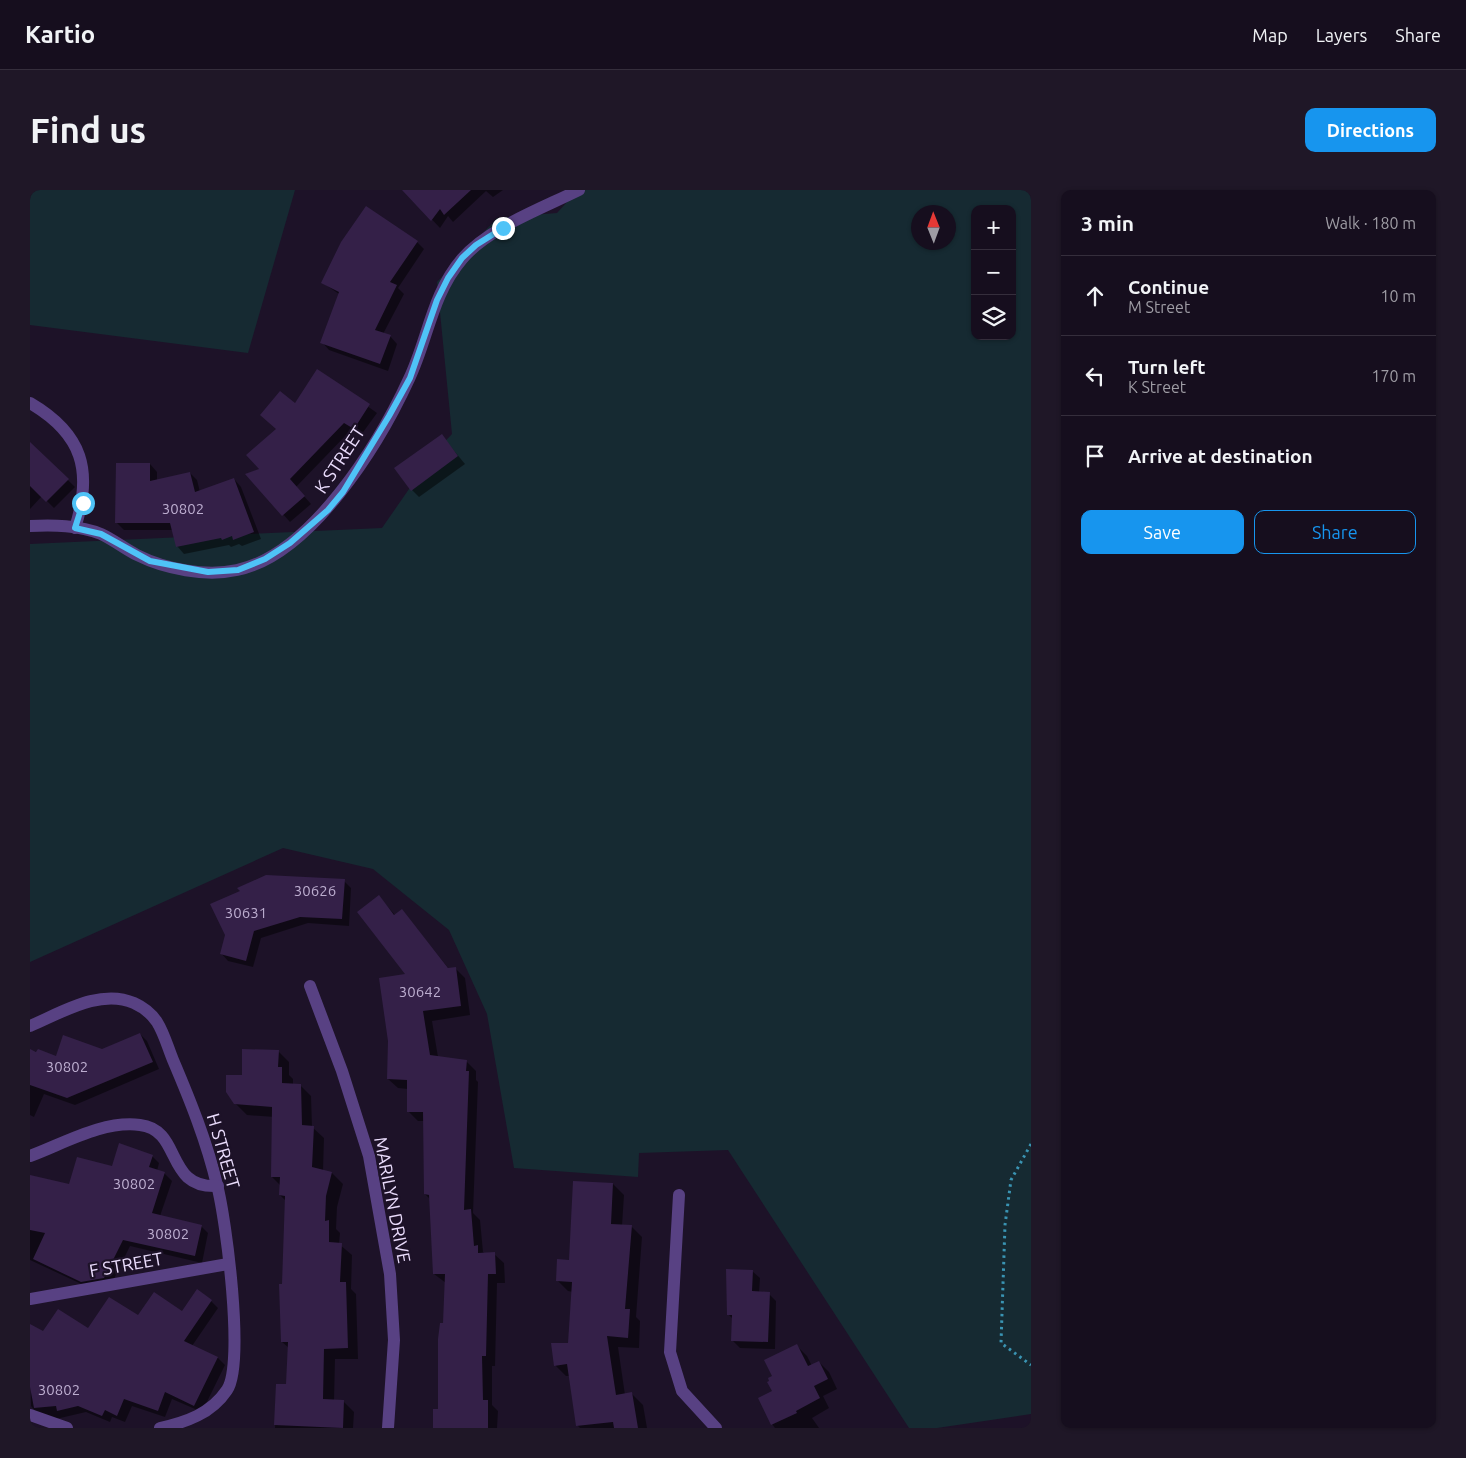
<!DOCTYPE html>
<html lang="en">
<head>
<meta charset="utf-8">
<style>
	:root { --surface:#160e1e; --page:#1f1727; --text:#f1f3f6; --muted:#9e9ca4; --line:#352e3c; --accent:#1795ee }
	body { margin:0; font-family:Ubuntu,sans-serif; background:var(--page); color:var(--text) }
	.controls { position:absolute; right:15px; top:15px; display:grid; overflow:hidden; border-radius:10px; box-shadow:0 1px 4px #0004 }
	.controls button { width:45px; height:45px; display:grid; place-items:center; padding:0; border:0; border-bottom:1px solid var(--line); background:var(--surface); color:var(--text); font:25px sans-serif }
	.compass { position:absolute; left:881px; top:15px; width:45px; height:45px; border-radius:50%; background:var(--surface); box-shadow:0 1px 4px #0004; rotate:359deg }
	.stop { position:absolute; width:15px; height:15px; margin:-11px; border:4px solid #4fc3f7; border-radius:50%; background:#fff }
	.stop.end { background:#4fc3f7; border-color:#fff; box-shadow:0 1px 5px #0008 }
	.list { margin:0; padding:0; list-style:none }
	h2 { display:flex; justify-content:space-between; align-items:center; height:65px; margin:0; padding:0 20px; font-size:21px }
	h2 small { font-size:16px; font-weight:400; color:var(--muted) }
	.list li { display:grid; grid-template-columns:32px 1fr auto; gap:15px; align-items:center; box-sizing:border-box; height:80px; padding:0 20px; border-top:1px solid var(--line) }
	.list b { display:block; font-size:19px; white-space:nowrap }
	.list p { margin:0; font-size:16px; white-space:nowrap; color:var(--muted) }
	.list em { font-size:16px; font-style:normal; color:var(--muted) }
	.actions { display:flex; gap:10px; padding:15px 20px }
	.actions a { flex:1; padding:11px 0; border:1px solid var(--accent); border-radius:10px; text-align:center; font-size:18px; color:var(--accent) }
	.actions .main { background:var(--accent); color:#fff }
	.icon { flex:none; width:28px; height:28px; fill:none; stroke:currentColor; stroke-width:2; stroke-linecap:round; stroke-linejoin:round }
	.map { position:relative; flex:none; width:1001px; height:1238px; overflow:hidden; border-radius:10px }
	header { display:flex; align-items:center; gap:30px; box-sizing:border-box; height:70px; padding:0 25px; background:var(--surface); border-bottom:1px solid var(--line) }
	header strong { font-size:24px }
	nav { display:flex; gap:28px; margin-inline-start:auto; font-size:18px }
	.intro { display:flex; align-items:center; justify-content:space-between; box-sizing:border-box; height:120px; padding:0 30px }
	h1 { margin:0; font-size:35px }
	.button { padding:12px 22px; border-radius:10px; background:var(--accent); color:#fff; font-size:18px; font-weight:700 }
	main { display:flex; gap:30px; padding:0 30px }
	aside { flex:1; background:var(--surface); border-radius:10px; box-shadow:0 1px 4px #0004 }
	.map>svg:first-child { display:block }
	.green { fill:#162a32; fill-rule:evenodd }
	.shadow { fill:#0007 }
	.building { fill:#342048 }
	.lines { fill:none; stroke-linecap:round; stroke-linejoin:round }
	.path { stroke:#3a94b3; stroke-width:3; stroke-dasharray:2.5 4; stroke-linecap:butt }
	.minor { stroke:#584183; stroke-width:12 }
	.route { stroke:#4fc3f7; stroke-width:6 }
	.labels { text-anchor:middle; stroke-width:4.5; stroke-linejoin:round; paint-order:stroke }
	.number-label { font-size:15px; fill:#bcadcf }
	.street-label { font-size:18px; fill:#eadcfc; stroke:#1d1228 }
</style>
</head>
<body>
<header>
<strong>Kartio</strong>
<nav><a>Map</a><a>Layers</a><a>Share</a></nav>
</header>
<div class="intro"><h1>Find us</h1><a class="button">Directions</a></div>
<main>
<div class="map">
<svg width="1001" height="1238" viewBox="0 0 1001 1238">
	<rect width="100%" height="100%" fill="#1d1228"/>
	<g class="green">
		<path d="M 0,0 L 265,0 L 218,163 L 0,135 Z"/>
		<path d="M 548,0 L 1001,0 L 1001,1224 L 907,1238 L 879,1238 L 698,960 L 609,963 L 608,987 L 484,978 L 457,824 L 419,740 L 343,679 L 253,658 L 0,772 L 0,354 L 352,338 L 404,263 L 422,244 L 407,92 L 467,28 L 527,23 ZM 945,19 L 982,19 L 982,146 L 945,146 ZM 888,22 L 918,22 L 918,52 L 888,52 Z"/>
	</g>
	<g class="shadow">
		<path d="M 374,0 L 473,0 L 463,7 L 456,1 L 423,32 L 418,26 L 410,38 Z"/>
		<path d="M 387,52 L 394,59 L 368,98 L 374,104 L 353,144 L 360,146 L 367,154 L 358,181 L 299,160 L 292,152 L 309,104 L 293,93 Z"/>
		<path d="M 288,181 L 347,223 L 331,245 L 322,239 L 266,297 L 281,314 L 260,332 L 217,284 L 231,279 L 247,239 Z"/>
		<path d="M 411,245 L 435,274 L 389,307 L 382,300 Z"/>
		<path d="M 0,253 L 45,297 L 24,318 L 12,306 L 0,319 Z"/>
		<path d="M 120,274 L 127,282 L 127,291 L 160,283 L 167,290 L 170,302 L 204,289 L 211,297 L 231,349 L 212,356 L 209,354 L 201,357 L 199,355 L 154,364 L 147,356 L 143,340 L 94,340 L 86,332 Z"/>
		<path d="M 314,691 L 321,698 L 319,736 L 278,733 L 231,748 L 223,777 L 198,771 L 191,763 L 196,745 Z"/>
		<path d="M 349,707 L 365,725 L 372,720 L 419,779 L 425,778 L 435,788 L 440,825 L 402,831 L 408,867 L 436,871 L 446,881 L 446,890 L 448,892 L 443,1023 L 450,1030 L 453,1062 L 455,1064 L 464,1064 L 474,1073 L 475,1093 L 467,1093 L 465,1176 L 462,1176 L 462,1215 L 468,1221 L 467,1238 L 404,1238 L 404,1220 L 409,1220 L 416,1093 L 404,1084 L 401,1010 L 395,1004 L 395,931 L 388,931 L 378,921 L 378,899 L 368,898 L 358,889 L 377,785 Z"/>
		<path d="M 110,844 L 117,851 L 129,879 L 45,915 L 14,904 L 4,927 L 0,925 L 0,860 L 26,868 L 73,860 Z"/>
		<path d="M 248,861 L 259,872 L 259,885 L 263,889 L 263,895 L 270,895 L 281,906 L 282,937 L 294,948 L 293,981 L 302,983 L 313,994 L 307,1017 L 306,1039 L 310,1043 L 309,1054 L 322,1065 L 321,1099 L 326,1104 L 328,1169 L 305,1169 L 304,1211 L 313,1211 L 324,1222 L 323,1238 L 245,1238 L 247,1195 L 257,1195 L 259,1158 L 252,1152 L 256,1011 L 250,1005 L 250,995 L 242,987 L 245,927 L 217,925 L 205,913 L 213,887 Z"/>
		<path d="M 122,966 L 129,973 L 127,981 L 134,983 L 142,991 L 130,1026 L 171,1036 L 178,1043 L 172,1073 L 100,1056 L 81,1095 L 60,1098 L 0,1070 L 0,993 L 40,996 L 83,978 Z"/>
		<path d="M 583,994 L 594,1005 L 592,1036 L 601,1036 L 612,1047 L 606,1127 L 610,1131 L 609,1158 L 588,1157 L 595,1205 L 602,1204 L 613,1215 L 617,1238 L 550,1238 L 548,1236 L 540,1186 L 536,1186 L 525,1175 L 539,1154 L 543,1102 L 538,1101 L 527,1090 L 540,1071 Z"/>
		<path d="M 722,1081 L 730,1088 L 729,1103 L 739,1104 L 746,1111 L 745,1159 L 710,1158 L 702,1150 L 703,1129 L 698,1124 Z"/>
		<path d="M 181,1111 L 188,1118 L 162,1156 L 188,1168 L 195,1175 L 172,1222 L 142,1209 L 135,1227 L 102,1216 L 95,1232 L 82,1227 L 80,1232 L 56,1222 L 26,1229 L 8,1224 L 1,1216 L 0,1135 L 14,1143 L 58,1140 L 108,1127 L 152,1123 Z"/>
		<path d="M 767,1156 L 777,1166 L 782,1176 L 789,1172 L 799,1182 L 807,1199 L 793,1206 L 799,1218 L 782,1228 L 789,1238 L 745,1238 L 742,1234 L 743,1186 Z"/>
	</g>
	<g class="building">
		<path d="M 372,0 L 441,0 L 414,25 L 410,19 L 401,31 Z"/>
		<path d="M 336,16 L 388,51 L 360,92 L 367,95 L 345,140 L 361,145 L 350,174 L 290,153 L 309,102 L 291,93 L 311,52 Z"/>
		<path d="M 287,179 L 340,214 L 324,239 L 314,233 L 260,289 L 275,306 L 252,326 L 215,284 L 229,279 L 216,265 L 246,239 L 230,225 L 250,201 L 265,213 Z"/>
		<path d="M 412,244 L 428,266 L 381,301 L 364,278 Z"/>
		<path d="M 0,252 L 39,289 L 16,312 L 0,296 Z"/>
		<path d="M 86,273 L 120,273 L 120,291 L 160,282 L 165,302 L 204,288 L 224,342 L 203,350 L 202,346 L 192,350 L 191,348 L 146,357 L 140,333 L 85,333 Z"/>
		<path d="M 236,685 L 315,689 L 312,729 L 270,727 L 224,741 L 216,771 L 190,764 L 195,745 L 180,714 L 210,701 L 207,698 Z"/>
		<path d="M 349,705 L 364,725 L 372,719 L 418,778 L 426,777 L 431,816 L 393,821 L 400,865 L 437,870 L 436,881 L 439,881 L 434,1020 L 441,1019 L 444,1056 L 448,1055 L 448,1063 L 465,1062 L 466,1084 L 458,1084 L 456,1166 L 452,1166 L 453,1210 L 458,1210 L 458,1238 L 403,1238 L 403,1219 L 408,1219 L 408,1149 L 410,1133 L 413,1133 L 415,1084 L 403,1084 L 399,1005 L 394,1004 L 393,922 L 377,922 L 377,890 L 357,889 L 358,851 L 349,788 L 375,784 L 327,722 Z"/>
		<path d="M 110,843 L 123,872 L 37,908 L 0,895 L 0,859 L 6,862 L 8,859 L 26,866 L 33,845 L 72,859 Z"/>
		<path d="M 212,859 L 249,860 L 248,877 L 252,877 L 252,893 L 271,894 L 272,935 L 284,936 L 282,977 L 302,982 L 296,1006 L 295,1031 L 299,1030 L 299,1052 L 312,1053 L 310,1092 L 316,1092 L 318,1158 L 294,1159 L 293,1209 L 314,1210 L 313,1238 L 244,1235 L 246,1194 L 256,1194 L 258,1152 L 251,1152 L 249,1094 L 252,1094 L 255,1006 L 249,1005 L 250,987 L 241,987 L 242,917 L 204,914 L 196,902 L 196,885 L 212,885 Z"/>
		<path d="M 89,953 L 123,965 L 119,977 L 135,982 L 122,1023 L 172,1035 L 165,1066 L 93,1050 L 74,1088 L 51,1092 L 3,1069 L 15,1043 L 0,1040 L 0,985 L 39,994 L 47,967 L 82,976 Z"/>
		<path d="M 543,991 L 583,993 L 581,1034 L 602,1035 L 595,1119 L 600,1119 L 598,1148 L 577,1146 L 586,1205 L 602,1202 L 608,1238 L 584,1238 L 583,1232 L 546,1236 L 537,1174 L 524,1176 L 521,1153 L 538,1153 L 542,1092 L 526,1091 L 527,1069 L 539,1070 Z"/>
		<path d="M 696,1079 L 723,1080 L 722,1101 L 740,1102 L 738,1152 L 701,1151 L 702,1125 L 697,1125 Z"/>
		<path d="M 167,1099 L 182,1110 L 154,1151 L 188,1167 L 164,1216 L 135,1202 L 128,1221 L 94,1209 L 87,1226 L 75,1220 L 72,1226 L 48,1216 L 27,1221 L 26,1216 L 4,1218 L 0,1197 L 0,1134 L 13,1141 L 28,1119 L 58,1138 L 79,1107 L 108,1125 L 124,1102 L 152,1121 Z"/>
		<path d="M 767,1154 L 778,1176 L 789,1171 L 798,1189 L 784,1196 L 790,1208 L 766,1221 L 767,1223 L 741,1235 L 728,1208 L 742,1201 L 737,1192 L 739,1191 L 738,1188 L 742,1186 L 734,1170 Z"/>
	</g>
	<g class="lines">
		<path class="path" d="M 1001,954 L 981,990 L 975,1035 L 971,1153 L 1001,1175"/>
		<g class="minor">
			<path d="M 0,213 C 53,244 63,281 45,338"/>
			<path d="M 0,336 C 23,335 49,335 71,344 C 84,350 95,359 107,365 C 135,379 176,387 207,380 C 281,365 349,254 379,189 C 398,149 402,104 432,69 C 458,38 513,18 549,0"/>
			<path d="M 280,796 L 312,881 L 339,966 L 360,1084 L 364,1150 L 358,1238"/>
			<path d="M 0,836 C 31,823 70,798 104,813 C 113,817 121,823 127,832 C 134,843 138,858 143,870 C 160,910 177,952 187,995 C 196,1029 215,1174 197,1200 C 181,1224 156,1232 130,1238"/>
			<path d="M 0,966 C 33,954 73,930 110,935 C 153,940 134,999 188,996"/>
			<path d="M 649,1005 L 640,1162 L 652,1201 L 686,1238"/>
			<path d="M 0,1109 L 198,1074"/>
			<path d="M 0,1225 L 37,1238"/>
		</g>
	</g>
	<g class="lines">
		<path class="route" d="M 53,313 L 45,338 L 71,344 L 120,371 L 178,382 L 208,380 L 235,369 L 260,353 L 298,320 L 313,302 L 359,226 L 380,188 L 407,110 L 418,88 L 432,68 L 446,55 L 473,38"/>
	</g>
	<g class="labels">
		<g class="number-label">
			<text x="153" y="324">30802</text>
			<text x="285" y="706">30626</text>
			<text x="216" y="728">30631</text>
			<text x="390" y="807">30642</text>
			<text x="37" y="882">30802</text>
			<text x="104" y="999">30802</text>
			<text x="138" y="1049">30802</text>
			<text x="29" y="1205">30802</text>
		</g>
		<g class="street-label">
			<text transform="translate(310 270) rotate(-57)" y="6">K STREET</text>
			<text transform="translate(193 961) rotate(74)" y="6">H STREET</text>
			<text transform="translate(362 1010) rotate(79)" y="6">MARILYN DRIVE</text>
			<text transform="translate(96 1075) rotate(-10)" y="6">F STREET</text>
		</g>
	</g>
</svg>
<div class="controls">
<button>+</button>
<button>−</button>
<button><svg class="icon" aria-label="layers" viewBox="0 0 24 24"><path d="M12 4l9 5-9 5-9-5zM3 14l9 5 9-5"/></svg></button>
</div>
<svg class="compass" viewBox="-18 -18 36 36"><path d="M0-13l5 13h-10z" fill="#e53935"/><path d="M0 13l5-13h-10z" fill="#9e9ca4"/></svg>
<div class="stop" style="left:53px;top:313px"></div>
<div class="stop end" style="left:473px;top:38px"></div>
</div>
<aside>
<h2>3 min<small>Walk · 180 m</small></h2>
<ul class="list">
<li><svg class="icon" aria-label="ahead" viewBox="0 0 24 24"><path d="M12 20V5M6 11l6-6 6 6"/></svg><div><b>Continue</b><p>M Street</p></div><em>10 m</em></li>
<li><svg class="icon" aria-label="left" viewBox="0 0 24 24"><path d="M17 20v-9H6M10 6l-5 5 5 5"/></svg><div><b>Turn left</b><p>K Street</p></div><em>170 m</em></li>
<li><svg class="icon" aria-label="arrive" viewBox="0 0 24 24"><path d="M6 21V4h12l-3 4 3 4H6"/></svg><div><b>Arrive at destination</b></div></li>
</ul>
<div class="actions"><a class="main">Save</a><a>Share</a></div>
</aside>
</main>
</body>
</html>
